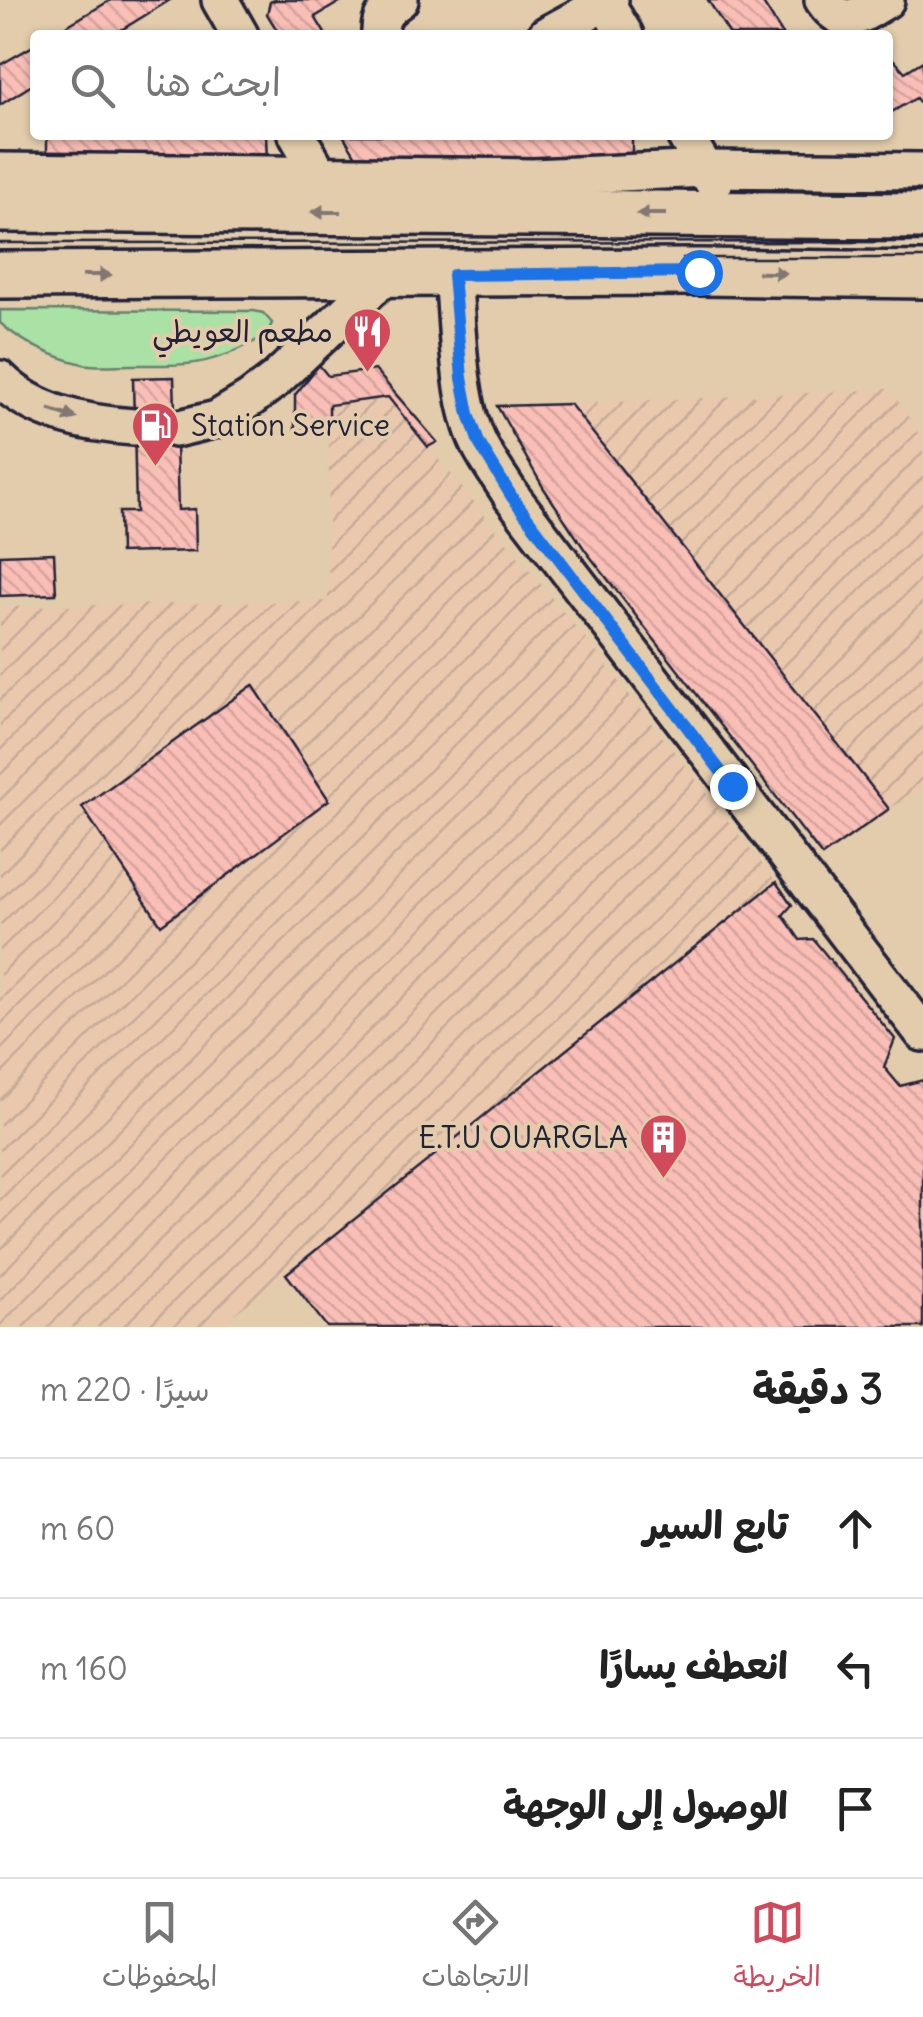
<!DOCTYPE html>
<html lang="ar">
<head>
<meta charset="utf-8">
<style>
	:root { --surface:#fff; --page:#f2f2f2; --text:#222; --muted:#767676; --line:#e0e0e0; --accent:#d1495b }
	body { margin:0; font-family:Delius,"Playpen Sans Arabic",sans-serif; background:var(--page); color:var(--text); direction:rtl }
	.stop { position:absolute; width:30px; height:30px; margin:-22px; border:8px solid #1a73e8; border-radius:50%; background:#fff }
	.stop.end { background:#1a73e8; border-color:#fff; box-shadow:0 2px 10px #0008 }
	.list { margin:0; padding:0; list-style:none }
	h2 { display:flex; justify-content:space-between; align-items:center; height:130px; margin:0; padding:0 40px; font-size:42px }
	h2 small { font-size:32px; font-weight:400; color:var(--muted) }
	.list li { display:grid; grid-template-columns:65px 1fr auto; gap:30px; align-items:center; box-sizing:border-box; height:140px; padding:0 40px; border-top:2px solid var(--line) }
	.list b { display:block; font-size:38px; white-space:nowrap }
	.list em { font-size:32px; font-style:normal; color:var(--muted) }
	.icon { flex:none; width:55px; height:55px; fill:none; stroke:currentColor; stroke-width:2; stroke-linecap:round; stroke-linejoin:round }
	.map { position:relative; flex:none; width:923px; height:1327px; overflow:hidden; direction:ltr }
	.search { position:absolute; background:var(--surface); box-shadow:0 2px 8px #0004; left:30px; right:30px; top:30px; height:110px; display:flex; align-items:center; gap:25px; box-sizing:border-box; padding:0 35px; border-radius:10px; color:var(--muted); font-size:38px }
	.sheet { height:550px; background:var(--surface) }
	nav { display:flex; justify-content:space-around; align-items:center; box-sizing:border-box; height:140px; border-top:2px solid var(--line); background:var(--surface); font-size:28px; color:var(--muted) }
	nav a { display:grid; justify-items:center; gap:5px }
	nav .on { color:var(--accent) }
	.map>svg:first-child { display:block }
	.industrial { fill:url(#industrial-furrows) }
	.green { fill:#aae1a4; stroke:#668270; stroke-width:2.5 }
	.building { fill:url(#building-back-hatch); stroke:#22223b; stroke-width:2.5 }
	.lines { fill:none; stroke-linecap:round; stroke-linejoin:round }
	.minor-casing { stroke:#22223b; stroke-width:42 }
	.major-casing { stroke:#22223b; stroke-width:52 }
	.minor { stroke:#e2ccab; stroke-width:35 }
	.major { stroke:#e2ccab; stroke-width:45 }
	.tram { stroke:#22223b; stroke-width:2.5 }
	.oneway { fill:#827773 }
	.route { stroke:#1a73e8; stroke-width:12 }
	.labels { text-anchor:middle; stroke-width:8; stroke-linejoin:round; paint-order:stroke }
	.poi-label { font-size:30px; fill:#22223b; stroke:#e2ccab; text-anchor:end }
</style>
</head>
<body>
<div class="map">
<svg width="923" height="1327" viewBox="0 0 923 1327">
	<defs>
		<pattern id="industrial-furrows" width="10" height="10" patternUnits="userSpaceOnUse" patternTransform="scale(2.5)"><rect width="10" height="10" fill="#e9c8ae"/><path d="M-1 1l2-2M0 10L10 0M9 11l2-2" fill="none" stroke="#c8ac97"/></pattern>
		<pattern id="building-back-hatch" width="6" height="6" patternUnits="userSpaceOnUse" patternTransform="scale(2.5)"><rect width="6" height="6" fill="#f9beb5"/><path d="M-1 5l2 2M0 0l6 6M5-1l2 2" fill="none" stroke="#d5a39d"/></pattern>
	</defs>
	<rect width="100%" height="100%" fill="#e2ccab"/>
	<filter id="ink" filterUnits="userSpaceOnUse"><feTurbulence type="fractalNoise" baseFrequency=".01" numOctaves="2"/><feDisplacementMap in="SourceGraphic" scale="20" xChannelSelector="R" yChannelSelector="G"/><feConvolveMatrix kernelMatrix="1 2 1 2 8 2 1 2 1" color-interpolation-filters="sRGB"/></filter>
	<g filter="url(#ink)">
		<g class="industrial">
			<path d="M 890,389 L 923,440 L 923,786 L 889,809 L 570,404 Z"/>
			<path d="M 388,397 L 597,653 L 776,882 L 218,1327 L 0,1327 L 0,607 L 328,601 L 329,405 Z"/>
		</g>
		<path class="green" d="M 0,310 L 254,311 L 263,313 L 272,323 C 267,337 257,340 244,347 C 202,368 175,365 130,365 C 115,365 98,367 83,364 C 53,357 23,343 0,323 Z"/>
		<g class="building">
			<path d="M 111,0 L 170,0 L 113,35 L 51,35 Z"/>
			<path d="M 275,0 L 343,0 L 315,17 L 326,35 L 280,35 L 267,14 L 270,2 Z"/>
			<path d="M 708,0 L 761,0 L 783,35 L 730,35 Z"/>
			<path d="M 35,45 L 35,83 L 0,105 L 0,65 Z"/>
			<path d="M 893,59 L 905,72 L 923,61 L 923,107 L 916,98 L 888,114 L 888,62 Z"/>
			<path d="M 47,135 L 266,135 L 267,162 L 47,156 Z"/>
			<path d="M 343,135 L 632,135 L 632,156 L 362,166 Z"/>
			<path d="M 319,365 L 328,376 L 375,370 L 437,442 L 428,447 L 388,397 L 329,405 L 329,429 L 295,430 L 295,395 Z"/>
			<path d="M 174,377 L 178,510 L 195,509 L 196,551 L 120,553 L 119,512 L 136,512 L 133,378 Z"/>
			<path d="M 570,404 L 889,809 L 822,856 L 585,550 L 543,487 L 497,406 Z"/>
			<path d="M 54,553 L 56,594 L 0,596 L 0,555 Z"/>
			<path d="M 253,685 L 329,800 L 161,925 L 82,807 Z"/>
			<path d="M 776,882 L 792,905 L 783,915 L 800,940 L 813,939 L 895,1039 L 884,1067 L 900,1086 L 923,1080 L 923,1327 L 327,1327 L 286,1274 Z"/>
		</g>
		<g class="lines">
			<defs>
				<g id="minor">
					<path d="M 220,0 L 240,35"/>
					<path d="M 604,0 L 625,35"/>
					<path d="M 823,0 C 844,31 860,15 886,0"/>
					<path d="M 380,35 C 379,17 386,10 400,0"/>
					<path d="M 546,35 L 610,0"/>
					<path d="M 297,135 L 320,175"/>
					<path d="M 685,135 L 714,184"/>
					<path d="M 0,171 L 533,177 L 706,169 L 923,171"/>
					<path d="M 453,275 C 458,325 457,398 479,444 C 488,462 501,479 512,497 L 923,1033"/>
					<path d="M 0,379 C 35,414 87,424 134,427"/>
					<path d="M 175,429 L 217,419 L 250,399 L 275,380 L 388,273"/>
				</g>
				<g id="major">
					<path d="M 0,209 L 923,216"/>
					<path d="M 0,275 L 699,272 L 923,275"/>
				</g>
			</defs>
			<use href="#minor" class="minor-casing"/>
			<use href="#major" class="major-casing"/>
			<use href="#minor" class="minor"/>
			<use href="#major" class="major"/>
			<g class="tram">
				<path d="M 0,243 L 923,242"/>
				<path d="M 683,258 L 923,258"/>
			</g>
		</g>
		<defs><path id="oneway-solid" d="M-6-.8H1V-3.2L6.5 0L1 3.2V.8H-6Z" transform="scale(2.5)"/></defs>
		<g class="oneway">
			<use href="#oneway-solid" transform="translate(326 212) rotate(-180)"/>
			<use href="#oneway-solid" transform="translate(651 214) rotate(-180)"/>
			<use href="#oneway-solid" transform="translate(772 273) rotate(1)"/>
			<use href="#oneway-solid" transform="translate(97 275)"/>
			<use href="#oneway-solid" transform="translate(63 414) rotate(18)"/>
		</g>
	</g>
	<g class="lines" filter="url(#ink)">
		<path class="route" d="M 699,272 L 453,275 L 462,378 L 469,414 L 479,443 L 512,497 L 732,786"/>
	</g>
	<defs>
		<symbol id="restaurant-pin" viewBox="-11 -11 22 30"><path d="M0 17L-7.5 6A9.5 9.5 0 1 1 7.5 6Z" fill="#d1495b" stroke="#e2ccab"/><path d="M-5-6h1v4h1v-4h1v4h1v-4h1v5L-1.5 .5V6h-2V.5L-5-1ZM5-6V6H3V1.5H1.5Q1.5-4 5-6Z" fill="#fff"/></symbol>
		<symbol id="fuel-pin" viewBox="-11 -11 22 30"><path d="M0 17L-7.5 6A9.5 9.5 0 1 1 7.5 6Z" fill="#d1495b" stroke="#e2ccab"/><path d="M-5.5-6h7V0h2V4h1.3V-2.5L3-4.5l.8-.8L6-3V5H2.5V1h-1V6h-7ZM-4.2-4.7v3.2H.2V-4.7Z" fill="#fff"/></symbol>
		<symbol id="building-pin" viewBox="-11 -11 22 30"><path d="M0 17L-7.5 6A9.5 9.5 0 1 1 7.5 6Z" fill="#d1495b" stroke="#e2ccab"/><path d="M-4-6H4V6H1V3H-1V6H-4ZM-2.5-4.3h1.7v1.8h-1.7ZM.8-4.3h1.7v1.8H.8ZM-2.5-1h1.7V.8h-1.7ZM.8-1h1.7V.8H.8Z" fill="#fff"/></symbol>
	</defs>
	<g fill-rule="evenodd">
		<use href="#restaurant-pin" x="340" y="304" width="55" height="75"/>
		<use href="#fuel-pin" x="128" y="398" width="55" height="75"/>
		<use href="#building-pin" x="636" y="1110" width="55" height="75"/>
	</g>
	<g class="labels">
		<g class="poi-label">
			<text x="333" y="342">مطعم العويطي</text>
			<text x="191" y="436" text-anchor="start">Station Service</text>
			<text x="628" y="1148">E.T.U OUARGLA</text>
		</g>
	</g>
</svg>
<div class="stop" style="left:699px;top:272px"></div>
<div class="stop end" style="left:732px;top:786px"></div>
<div class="search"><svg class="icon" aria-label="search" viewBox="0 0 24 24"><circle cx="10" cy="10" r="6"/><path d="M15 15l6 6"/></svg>ابحث هنا</div>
</div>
<section class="sheet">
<h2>3 دقيقة<small>سيرًا · 220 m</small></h2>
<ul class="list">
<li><svg class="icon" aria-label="ahead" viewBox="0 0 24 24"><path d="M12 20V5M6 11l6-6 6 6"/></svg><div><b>تابع السير</b></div><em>60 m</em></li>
<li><svg class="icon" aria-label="left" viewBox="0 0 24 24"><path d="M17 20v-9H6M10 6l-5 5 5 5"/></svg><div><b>انعطف يسارًا</b></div><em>160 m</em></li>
<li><svg class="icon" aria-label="arrive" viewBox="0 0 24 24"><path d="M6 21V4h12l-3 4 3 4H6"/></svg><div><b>الوصول إلى الوجهة</b></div></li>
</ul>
</section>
<nav>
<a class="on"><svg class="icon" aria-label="map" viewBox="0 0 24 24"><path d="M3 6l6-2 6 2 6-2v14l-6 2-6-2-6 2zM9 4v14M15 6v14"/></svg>الخريطة</a>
<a><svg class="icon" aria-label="directions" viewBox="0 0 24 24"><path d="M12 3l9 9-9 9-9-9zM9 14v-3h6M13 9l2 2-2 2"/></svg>الاتجاهات</a>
<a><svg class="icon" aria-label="saved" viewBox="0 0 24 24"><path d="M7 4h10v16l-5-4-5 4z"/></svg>المحفوظات</a>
</nav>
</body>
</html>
